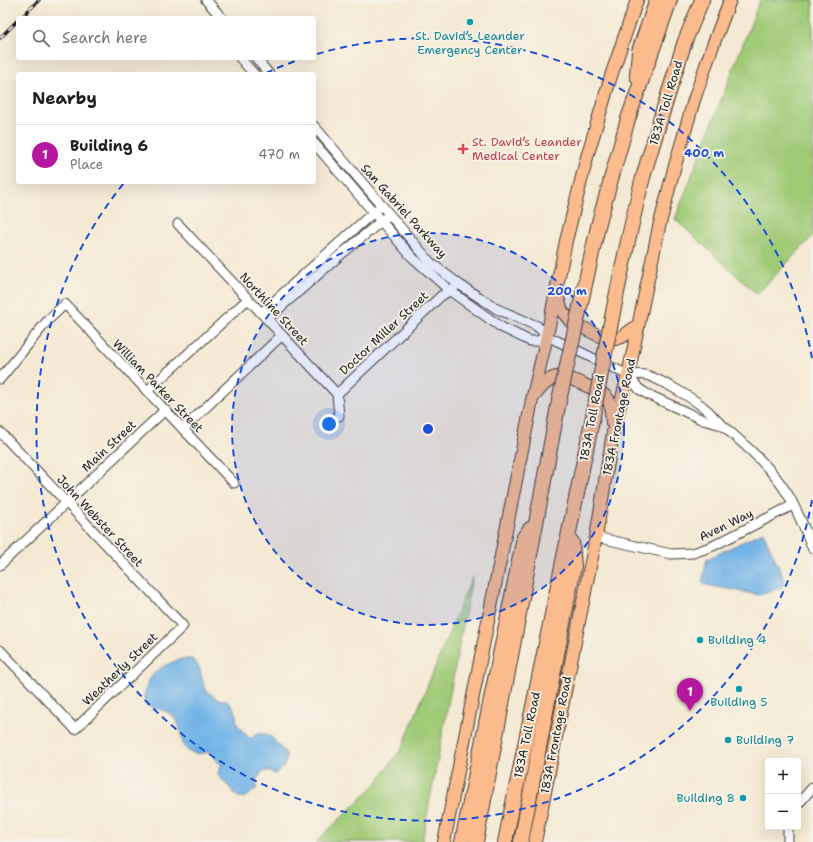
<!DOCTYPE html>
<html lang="en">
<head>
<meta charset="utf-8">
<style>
	:root { --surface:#fff; --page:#f6f6f6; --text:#202124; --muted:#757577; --line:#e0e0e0; --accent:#b5179e }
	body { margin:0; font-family:"Shantell Sans",sans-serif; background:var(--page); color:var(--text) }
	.controls { position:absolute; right:12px; bottom:12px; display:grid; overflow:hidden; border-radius:4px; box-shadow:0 4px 16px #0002 }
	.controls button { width:36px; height:36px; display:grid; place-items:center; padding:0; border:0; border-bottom:1px solid var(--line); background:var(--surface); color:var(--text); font:20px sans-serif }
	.you { position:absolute; left:329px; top:424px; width:14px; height:14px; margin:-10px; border:3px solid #fff; border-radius:50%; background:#1a73e8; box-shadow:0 0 0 6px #1a73e833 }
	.badge { display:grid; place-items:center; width:26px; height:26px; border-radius:50%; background:var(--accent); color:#fff; font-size:13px; font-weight:700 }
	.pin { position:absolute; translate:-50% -33px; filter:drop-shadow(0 1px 2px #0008) }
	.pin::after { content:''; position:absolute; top:21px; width:14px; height:12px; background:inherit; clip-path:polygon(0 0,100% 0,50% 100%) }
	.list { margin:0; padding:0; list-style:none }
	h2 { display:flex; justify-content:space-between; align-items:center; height:52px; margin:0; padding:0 16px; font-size:17px }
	h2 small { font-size:13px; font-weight:400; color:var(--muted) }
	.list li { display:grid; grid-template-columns:26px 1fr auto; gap:12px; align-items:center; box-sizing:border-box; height:60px; padding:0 16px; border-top:1px solid var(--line) }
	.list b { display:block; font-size:15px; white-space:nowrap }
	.list p { margin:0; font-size:13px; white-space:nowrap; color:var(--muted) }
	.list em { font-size:13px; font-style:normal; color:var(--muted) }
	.icon { flex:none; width:22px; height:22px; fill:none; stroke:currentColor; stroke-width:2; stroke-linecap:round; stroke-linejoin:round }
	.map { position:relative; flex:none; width:813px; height:842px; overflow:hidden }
	.search { position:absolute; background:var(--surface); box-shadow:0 4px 16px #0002; left:16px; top:16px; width:300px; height:44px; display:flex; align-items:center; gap:10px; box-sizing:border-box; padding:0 14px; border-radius:4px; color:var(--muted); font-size:15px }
	.panel { position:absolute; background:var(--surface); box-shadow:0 4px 16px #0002; left:16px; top:72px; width:300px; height:112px; border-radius:4px }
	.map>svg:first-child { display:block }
	.green { fill:#9fca76; stroke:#5e7349 }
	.water { fill:#72b4e7; stroke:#476882 }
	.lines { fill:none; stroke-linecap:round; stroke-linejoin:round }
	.minor-casing { stroke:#3c3b37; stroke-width:11 }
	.major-casing { stroke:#3c3b37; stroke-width:14 }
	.highway-casing { stroke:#3c3b37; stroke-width:16 }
	.minor { stroke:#fff; stroke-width:9 }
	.major { stroke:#fbbb8d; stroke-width:12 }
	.highway { stroke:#fbbb8d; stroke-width:14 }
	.rail-casing { stroke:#1c1c1c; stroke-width:3.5 }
	.rail { stroke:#f7f3e8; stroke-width:2; stroke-dasharray:6; stroke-linecap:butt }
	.highway-bridge-casing { stroke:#3c3b37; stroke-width:16; stroke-linecap:butt }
	.highway-bridge { stroke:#fbbb8d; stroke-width:14 }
	.ring { fill:none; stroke:#1d4ed8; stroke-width:2; stroke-dasharray:7 5 }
	.culture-dot { fill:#0f9aa8; stroke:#f7f3e8; stroke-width:1.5 }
	.health-dot { fill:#e0444e; stroke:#f7f3e8; stroke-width:1.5 }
	.labels { text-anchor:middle; stroke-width:3.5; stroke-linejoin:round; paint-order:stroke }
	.culture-label { font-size:12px; fill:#0d838f; stroke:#f7f3e8 }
	.street-label { font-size:12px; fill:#1c1c1c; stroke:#f7f3e8 }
	.health-label { font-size:12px; fill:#be3a42; stroke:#f7f3e8; text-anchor:start }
	.centre { fill:#1d4ed8; stroke:#f7f3e8; stroke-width:2 }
	.ring-label { font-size:12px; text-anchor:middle; font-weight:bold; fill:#1d4ed8; stroke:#f7f3e8; stroke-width:3.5; stroke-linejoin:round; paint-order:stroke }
</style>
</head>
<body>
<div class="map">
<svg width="813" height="842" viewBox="0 0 813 842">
	<rect width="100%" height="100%" fill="#f7f3e8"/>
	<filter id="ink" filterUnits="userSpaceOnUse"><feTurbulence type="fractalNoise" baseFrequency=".025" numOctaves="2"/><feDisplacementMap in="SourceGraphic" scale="8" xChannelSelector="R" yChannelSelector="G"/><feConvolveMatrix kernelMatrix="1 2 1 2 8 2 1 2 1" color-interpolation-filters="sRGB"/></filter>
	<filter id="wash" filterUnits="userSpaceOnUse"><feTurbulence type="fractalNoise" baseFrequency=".012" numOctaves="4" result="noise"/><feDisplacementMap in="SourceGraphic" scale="16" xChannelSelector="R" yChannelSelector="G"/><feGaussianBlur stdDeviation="0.9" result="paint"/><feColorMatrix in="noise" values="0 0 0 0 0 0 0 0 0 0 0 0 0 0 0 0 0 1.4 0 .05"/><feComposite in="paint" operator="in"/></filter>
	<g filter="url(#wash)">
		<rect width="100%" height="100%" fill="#f4e9d3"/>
		<g class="green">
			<path d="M 760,0 L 813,0 L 813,236 L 757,294 L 675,219 Z"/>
			<path d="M 472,577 L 422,842 L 316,842 L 374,786 L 402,748 Z"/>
		</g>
		<g class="water">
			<path d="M 763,532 L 785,581 L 782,587 L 760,595 L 707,585 L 702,583 L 707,559 Z"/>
			<path d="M 181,659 L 193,659 L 199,667 L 205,690 L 217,699 L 226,700 L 233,707 L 237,715 L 236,721 L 238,725 L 249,738 L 252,738 C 263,728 271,736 278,745 C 281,748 285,751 286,755 C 288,763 280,773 273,774 L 270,771 L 263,771 L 261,773 L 256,781 L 257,788 L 245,798 L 238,797 L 218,775 L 219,768 L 222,766 L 210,752 C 171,760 189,732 173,716 C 164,707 151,710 146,704 C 143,701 144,696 145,692 C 149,672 163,665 181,659 Z"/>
		</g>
	</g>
	<g filter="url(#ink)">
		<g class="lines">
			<defs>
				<g id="minor">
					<path d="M 206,0 L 222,18"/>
					<path d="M 240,58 L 254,74"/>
					<path d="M 256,58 L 269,74"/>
					<path d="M 314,126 L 430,262 L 460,285 L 488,303 L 497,309 L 537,326 L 547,336 L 628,375 L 639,389 L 647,394 L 703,420 L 722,425"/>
					<path d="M 314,143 L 412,257 L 449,290 L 501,327 L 530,341 L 538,341 L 547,336"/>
					<path d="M 178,224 L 337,394 L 339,416"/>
					<path d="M 261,313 L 377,209"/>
					<path d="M 267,319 L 338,257 L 385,218"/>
					<path d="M 628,375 C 634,375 640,374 646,375 C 660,379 696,400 707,410 C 712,415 717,421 722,425 C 746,446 770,466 787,493 C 798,511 805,530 813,549"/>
					<path d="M 0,379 L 48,320 L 65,304 L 234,483"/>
					<path d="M 147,391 L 248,299"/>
					<path d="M 337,394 L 441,296 L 454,288"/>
					<path d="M 183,429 L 282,335"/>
					<path d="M 0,432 L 183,626 L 75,729 L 0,650"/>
					<path d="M 596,537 L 671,554 L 693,553 L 713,546 L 793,505"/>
					<path d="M 0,565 L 165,410"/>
					<path d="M 798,804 L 813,787"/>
					<path d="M 788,842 L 788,827"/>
				</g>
				<g id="major">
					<path d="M 557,295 L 562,311 L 571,322 L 604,338 L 615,339 L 622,337 L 638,325"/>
					<path d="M 535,395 C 554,370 561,374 587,386 C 594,389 603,392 608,399 C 612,406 611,416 612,423"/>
					<path d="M 444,842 L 532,400 L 547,336 L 566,241 L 587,157 L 611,76 L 637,0"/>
					<path d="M 535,842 L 596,537 L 613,432 L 628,375 L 659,227 L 674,169 L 694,100 L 713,45 L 730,0"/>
				</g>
				<g id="highway">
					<path d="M 637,76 L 639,51 L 657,0"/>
					<path d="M 628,119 L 670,0"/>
					<path d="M 658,127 L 685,41 L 702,0"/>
					<path d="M 462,842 L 524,537 L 530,529"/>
					<path d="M 476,842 L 559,401"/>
					<path d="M 505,842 L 593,416"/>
					<path d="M 521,842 L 574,566 L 572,542"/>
				</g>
			</defs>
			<use href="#minor" class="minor-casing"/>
			<use href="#major" class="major-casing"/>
			<use href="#highway" class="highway-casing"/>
			<use href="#minor" class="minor"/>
			<use href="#major" class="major"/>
			<use href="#highway" class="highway"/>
			<defs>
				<g id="rail">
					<path d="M 21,18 L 39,0"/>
					<path d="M 0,38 L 18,20"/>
				</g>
			</defs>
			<use href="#rail" class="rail-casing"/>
			<use href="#rail" class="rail"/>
			<defs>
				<g id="highway-bridge">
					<path d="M 559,401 L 599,222 L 628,119"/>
					<path d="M 593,416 C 607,340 622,264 640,189 C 645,168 652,148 658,127"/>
				</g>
			</defs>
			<use href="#highway-bridge" class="highway-bridge-casing"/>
			<use href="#highway-bridge" class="highway-bridge"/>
		</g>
	</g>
	<circle cx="428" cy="429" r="196" fill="#1d4ed8" fill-opacity=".12"/>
	<g class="ring">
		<circle cx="428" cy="429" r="196"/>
		<path d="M812 500A391 391 0 1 1 124 183M266 73A391 391 0 0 1 304 58M317 54A391 391 0 0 1 812 358"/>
	</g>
	<g class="culture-dot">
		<circle cx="470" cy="22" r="4"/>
		<circle cx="700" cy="640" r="4"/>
		<circle cx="739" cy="689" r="4"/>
		<circle cx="728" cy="740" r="4"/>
		<circle cx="743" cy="798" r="4"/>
	</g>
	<path class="health-dot" d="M461 143h4v4h4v4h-4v4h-4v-4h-4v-4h4z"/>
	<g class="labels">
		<g class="culture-label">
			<text x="470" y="40">St. David’s Leander<tspan x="470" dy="14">Emergency Center</tspan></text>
			<text x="708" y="644" text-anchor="start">Building 4</text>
			<text x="739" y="706">Building 5</text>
			<text x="736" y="744" text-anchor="start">Building 7</text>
			<text x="735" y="802" text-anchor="end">Building 8</text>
		</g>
		<g class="street-label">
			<text transform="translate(666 103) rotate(-73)" y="4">183A Toll Road</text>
			<text transform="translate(404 211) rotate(48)" y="4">San Gabriel Parkway</text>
			<text transform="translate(274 309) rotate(47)" y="4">Northline Street</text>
			<text transform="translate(384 333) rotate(-43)" y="4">Doctor Miller Street</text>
			<text transform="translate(158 386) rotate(46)" y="4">William Parker Street</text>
			<text transform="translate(619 417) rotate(-78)" y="4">183A Frontage Road</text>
			<text transform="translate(592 418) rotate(-79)" y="4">183A Toll Road</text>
			<text transform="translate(109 446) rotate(-43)" y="4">Main Street</text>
			<text transform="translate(100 521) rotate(47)" y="4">John Webster Street</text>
			<text transform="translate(726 525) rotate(-26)" y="4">Aven Way</text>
			<text transform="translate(120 669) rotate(-44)" y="4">Weatherly Street</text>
			<text transform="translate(527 735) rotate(-78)" y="4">183A Toll Road</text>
			<text transform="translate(556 735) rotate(-79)" y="4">183A Frontage Road</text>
		</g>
		<g class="health-label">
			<text x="472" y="146">St. David’s Leander<tspan x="472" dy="14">Medical Center</tspan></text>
		</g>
	</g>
	<circle cx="428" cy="429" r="6" class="centre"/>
	<g class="ring-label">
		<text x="704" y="157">400 m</text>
		<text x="567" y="295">200 m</text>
	</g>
</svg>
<div class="controls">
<button>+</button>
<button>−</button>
</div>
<div class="you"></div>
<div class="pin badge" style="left:690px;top:711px">1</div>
<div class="search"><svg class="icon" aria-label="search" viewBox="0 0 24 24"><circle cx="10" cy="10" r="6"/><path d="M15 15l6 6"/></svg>Search here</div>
<section class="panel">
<h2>Nearby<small></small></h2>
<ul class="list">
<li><span class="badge">1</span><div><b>Building 6</b><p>Place</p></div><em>470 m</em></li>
</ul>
</section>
</div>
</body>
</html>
